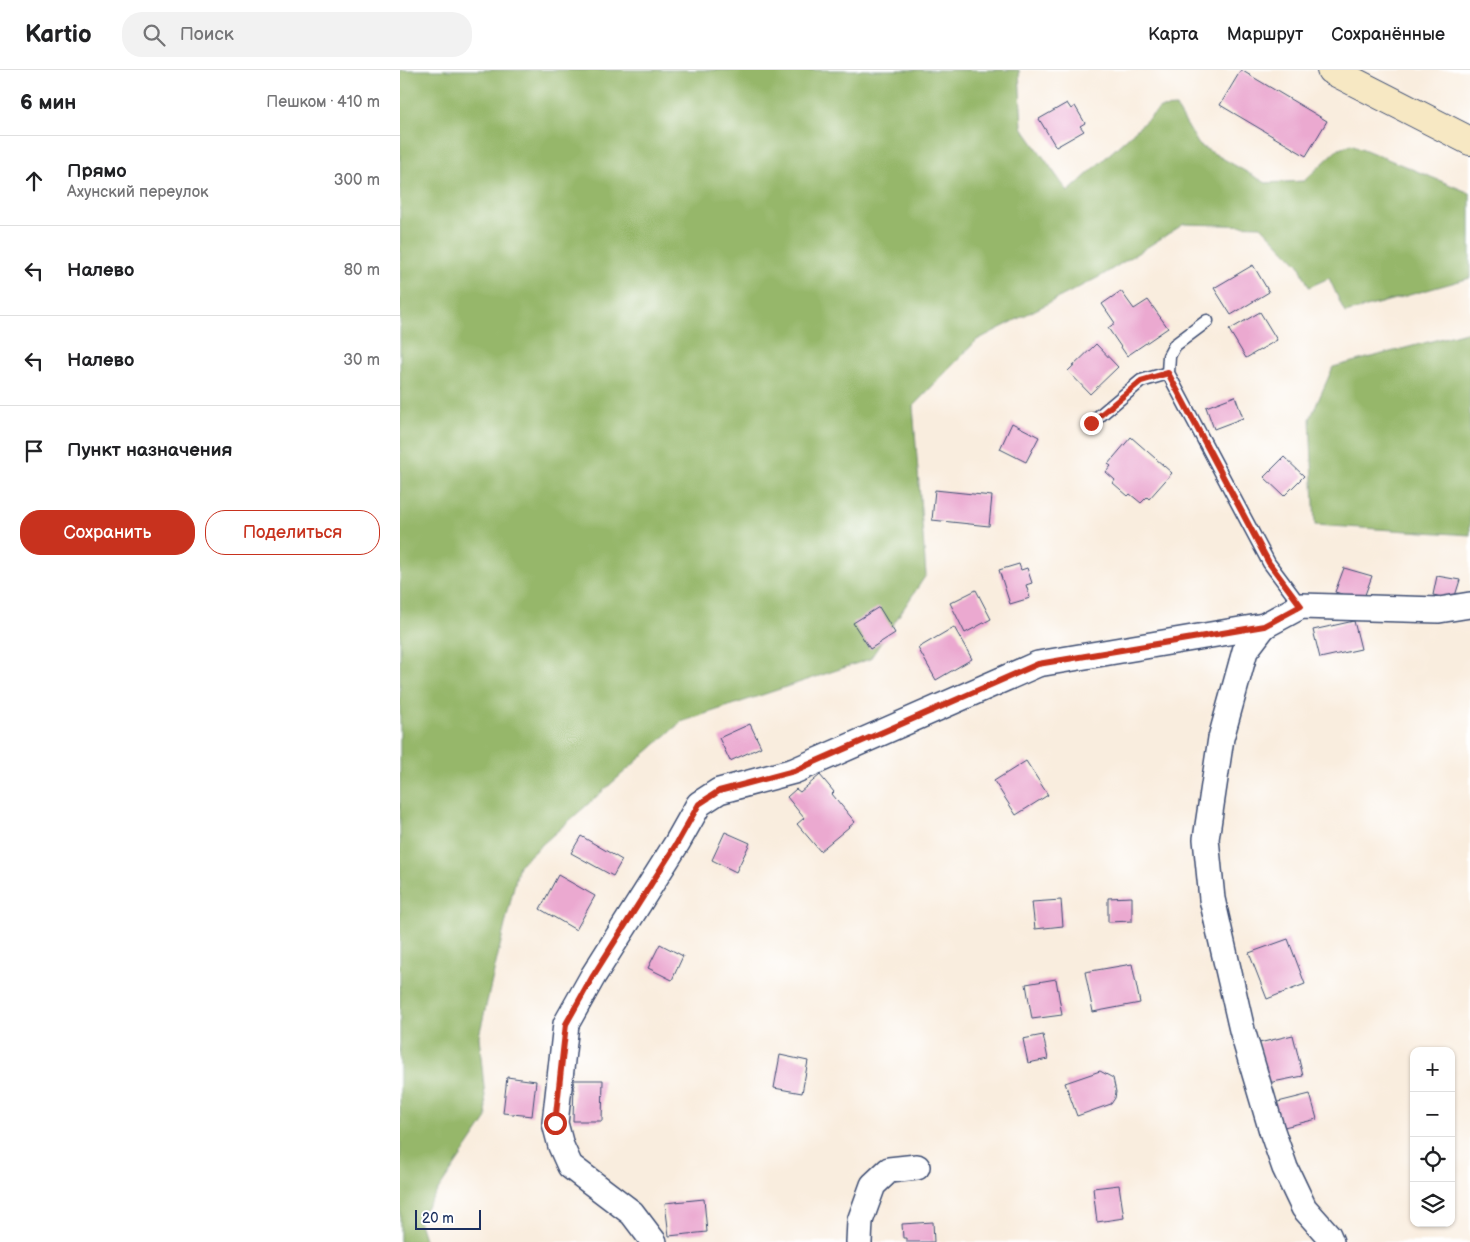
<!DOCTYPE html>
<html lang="ru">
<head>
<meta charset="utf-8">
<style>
	:root { --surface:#fff; --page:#f2f2f2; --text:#202124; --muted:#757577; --line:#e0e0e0; --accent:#c8321e }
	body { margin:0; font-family:"Balsamiq Sans",sans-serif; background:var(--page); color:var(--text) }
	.controls { position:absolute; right:15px; bottom:15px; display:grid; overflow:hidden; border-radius:10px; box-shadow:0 1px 4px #0004 }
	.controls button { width:45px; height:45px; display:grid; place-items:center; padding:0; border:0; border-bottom:1px solid var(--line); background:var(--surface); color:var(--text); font:25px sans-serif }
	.scale { position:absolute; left:15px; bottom:12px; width:66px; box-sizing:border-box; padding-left:5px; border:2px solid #1b2f5e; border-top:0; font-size:14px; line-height:18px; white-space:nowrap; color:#1b2f5e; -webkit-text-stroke:4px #fff; paint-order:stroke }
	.stop { position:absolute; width:15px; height:15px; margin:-11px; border:4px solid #c8321e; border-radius:50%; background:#fff }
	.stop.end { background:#c8321e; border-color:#fff; box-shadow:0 1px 5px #0008 }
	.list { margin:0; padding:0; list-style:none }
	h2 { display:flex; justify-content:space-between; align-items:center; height:65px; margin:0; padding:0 20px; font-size:21px }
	h2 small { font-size:16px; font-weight:400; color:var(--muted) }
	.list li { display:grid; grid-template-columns:32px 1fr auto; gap:15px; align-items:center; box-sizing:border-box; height:90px; padding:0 20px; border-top:1px solid var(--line) }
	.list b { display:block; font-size:19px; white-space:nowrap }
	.list p { margin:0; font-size:16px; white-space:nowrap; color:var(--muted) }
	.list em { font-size:16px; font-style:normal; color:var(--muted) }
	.actions { display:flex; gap:10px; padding:15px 20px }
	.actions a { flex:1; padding:11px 0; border:1px solid var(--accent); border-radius:20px; text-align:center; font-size:18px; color:var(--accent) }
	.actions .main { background:var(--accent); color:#fff }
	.icon { flex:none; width:28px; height:28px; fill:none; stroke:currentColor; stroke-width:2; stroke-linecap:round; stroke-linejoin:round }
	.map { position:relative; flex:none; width:1070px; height:1172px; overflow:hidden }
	header { display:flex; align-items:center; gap:30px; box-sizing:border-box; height:70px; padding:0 25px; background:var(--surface); border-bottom:1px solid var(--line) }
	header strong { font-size:24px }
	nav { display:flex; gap:28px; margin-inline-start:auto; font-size:18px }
	.search { width:350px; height:45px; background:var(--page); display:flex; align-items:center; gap:12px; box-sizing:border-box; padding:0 18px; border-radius:20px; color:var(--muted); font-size:19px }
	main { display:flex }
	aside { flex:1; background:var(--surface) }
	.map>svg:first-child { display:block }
	.forest { fill:#96b76b; stroke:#587364 }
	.building { fill:#eba9d0 }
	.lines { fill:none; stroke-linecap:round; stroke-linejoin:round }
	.lane-casing { stroke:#3c4c71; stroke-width:15 }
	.street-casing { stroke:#3c4c71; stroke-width:28 }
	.secondary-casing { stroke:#3c4c71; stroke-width:30 }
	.lane { stroke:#fff; stroke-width:12 }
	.street { stroke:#fff; stroke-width:25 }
	.secondary { stroke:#f7e8c3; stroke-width:28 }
	.route { stroke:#c8321e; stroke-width:6 }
</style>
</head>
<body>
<header>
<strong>Kartio</strong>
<div class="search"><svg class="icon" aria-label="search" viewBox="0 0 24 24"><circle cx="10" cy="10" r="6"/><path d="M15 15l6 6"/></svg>Поиск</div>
<nav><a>Карта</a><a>Маршрут</a><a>Сохранённые</a></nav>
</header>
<main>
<aside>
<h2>6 мин<small>Пешком · 410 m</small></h2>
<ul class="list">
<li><svg class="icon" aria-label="ahead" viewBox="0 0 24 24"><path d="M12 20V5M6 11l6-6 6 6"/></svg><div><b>Прямо</b><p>Ахунский переулок</p></div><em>300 m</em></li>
<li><svg class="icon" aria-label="left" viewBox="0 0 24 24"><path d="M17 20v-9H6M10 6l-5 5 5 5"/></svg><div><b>Налево</b></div><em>80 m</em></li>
<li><svg class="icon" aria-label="left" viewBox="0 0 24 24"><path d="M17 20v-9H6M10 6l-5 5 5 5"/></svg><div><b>Налево</b></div><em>30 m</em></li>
<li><svg class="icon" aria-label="arrive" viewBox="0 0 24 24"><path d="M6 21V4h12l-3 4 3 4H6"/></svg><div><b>Пункт назначения</b></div></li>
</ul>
<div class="actions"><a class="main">Сохранить</a><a>Поделиться</a></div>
</aside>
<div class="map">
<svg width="1070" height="1172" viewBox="0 0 1070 1172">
	<rect width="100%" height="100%" fill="#fff"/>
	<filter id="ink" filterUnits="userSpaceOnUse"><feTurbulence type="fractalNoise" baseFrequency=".02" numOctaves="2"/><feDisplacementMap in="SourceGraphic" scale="10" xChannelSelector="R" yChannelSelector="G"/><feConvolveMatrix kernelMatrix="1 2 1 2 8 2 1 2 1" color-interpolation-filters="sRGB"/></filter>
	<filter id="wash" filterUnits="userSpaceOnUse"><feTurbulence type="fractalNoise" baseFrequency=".0096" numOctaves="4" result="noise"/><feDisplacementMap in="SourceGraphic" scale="20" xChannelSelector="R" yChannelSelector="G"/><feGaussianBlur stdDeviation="1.12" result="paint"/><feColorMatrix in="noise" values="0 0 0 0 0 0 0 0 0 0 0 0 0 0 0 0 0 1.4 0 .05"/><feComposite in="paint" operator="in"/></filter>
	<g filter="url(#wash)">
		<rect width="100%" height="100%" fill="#f9edde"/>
		<g class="forest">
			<path d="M 0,0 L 619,0 L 622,57 L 668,122 L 760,38 L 776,37 L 799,75 L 866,113 L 904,111 L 937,80 L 951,74 L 1070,123 L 1070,208 L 945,243 L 929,208 L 909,217 L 899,195 L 861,156 L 784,154 L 701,206 L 577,270 L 513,336 L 526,505 L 470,589 L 281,652 L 119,795 L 79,966 L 87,1048 L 18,1150 L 25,1172 L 0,1172 Z"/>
			<path d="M 1070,261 L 1070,465 L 915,455 L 910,349 L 933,297 Z"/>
		</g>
		<g id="blocks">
			<g class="building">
				<path d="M 841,0 L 927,51 L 906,86 L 820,35 Z"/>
				<path d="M 667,33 L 671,39 L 675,36 L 685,53 L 680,56 L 684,61 L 656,77 L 639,49 Z"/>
				<path d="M 853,195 L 869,222 L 831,245 L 814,218 Z"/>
				<path d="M 721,221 L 734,239 L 748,230 L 768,258 L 727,286 L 708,258 L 715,253 L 702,234 Z"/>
				<path d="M 860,242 L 877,270 L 846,288 L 829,260 Z"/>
				<path d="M 696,274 L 718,297 L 690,324 L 668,301 Z"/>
				<path d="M 835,326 L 843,348 L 814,359 L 806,337 Z"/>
				<path d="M 612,353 L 639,367 L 626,392 L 600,379 Z"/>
				<path d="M 731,367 L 772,403 L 749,429 L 747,427 L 741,433 L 730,424 L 728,426 L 713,413 L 715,410 L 706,402 L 711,396 L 708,394 Z"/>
				<path d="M 884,387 L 904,406 L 884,426 L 864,407 Z"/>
				<path d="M 535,420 L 592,426 L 589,456 L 532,450 Z"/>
				<path d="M 619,494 L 621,500 L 627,498 L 632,513 L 626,515 L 630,528 L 610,534 L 599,500 Z"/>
				<path d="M 944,498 L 972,506 L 963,530 L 935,522 Z"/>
				<path d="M 1037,506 L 1060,510 L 1054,529 L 1033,525 Z"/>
				<path d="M 576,520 L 591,549 L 565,563 L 550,533 Z"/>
				<path d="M 479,537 L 495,563 L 470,579 L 453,553 Z"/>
				<path d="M 954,551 L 961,579 L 920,588 L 913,560 Z"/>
				<path d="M 554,557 L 572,589 L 536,610 L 518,578 Z"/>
				<path d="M 350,654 L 361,677 L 330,691 L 319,668 Z"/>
				<path d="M 626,691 L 648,725 L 616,745 L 594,711 Z"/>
				<path d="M 420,705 L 434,722 L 432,724 L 455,752 L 420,781 L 397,754 L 404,748 L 387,727 L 396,719 L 400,722 Z"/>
				<path d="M 325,762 L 350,773 L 336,802 L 312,790 Z"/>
				<path d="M 181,766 L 222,790 L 213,806 L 171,783 Z"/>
				<path d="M 158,805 L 195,826 L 176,860 L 140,839 Z"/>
				<path d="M 732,827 L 732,851 L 708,852 L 708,828 Z"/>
				<path d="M 661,830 L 663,856 L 635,859 L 632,832 Z"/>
				<path d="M 888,869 L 905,914 L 867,929 L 849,883 Z"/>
				<path d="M 260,874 L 283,886 L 272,910 L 248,898 Z"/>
				<path d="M 732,894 L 740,933 L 693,942 L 685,902 Z"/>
				<path d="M 656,909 L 662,945 L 632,949 L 626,914 Z"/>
				<path d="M 643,965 L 648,989 L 628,993 L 623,969 Z"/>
				<path d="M 893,965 L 903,1006 L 868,1013 L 859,973 Z"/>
				<path d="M 380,985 L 408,991 L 402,1023 L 374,1018 Z"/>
				<path d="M 700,1001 L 713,1008 L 716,1022 L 715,1028 L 711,1034 L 677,1046 L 665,1013 Z"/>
				<path d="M 107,1007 L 136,1011 L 132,1046 L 103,1043 Z"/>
				<path d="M 174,1010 L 203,1010 L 202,1051 L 173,1051 Z"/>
				<path d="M 910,1024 L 917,1049 L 880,1058 L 874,1033 Z"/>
				<path d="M 719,1115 L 724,1148 L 697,1152 L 693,1118 Z"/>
				<path d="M 304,1129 L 307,1162 L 269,1166 L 265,1133 Z"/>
				<path d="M 533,1152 L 534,1172 L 507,1172 L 507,1168 L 503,1168 L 502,1154 Z"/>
			</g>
		</g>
	</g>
	<g filter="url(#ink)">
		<use href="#blocks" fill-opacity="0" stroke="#3c4c71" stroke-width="1"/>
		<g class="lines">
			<defs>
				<g id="lane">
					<path d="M 807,251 L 775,275 L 769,286 L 768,303 L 869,493 L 901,536"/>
					<path d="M 691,353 L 741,311 L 768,303"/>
				</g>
				<g id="street">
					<path d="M 864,556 L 845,581 L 821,668 L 806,769 L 812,829 L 842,960 L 872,1061 L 885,1098 L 904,1138 L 928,1165 L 931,1172"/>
					<path d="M 254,1172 L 232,1143 L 170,1096 L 161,1076 L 155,1053 L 166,954 L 193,906 L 277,773 L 299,734 L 319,721 L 394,701 L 638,594 L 864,556 L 901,536 L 1039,540 L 1070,535"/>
					<path d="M 459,1172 L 460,1151 L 473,1115 L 489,1100 L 517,1097"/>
				</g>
				<path id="secondary" d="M 931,0 L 1070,71"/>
			</defs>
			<use href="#lane" class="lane-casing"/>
			<use href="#street" class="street-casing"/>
			<use href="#secondary" class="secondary-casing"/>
			<use href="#lane" class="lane"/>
			<use href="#street" class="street"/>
			<use href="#secondary" class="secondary"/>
		</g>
	</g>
	<g class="lines" filter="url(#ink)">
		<path class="route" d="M 155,1053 L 166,954 L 193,906 L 277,773 L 299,734 L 319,721 L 394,701 L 638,594 L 864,556 L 901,536 L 869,493 L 768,303 L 741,311 L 691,353"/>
	</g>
</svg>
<div class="controls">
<button>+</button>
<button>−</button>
<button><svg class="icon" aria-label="locate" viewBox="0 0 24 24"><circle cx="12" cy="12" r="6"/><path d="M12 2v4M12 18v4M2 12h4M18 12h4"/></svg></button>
<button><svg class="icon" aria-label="layers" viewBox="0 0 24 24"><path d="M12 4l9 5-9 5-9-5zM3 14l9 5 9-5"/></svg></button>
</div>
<div class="scale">20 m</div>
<div class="stop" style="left:155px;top:1053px"></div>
<div class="stop end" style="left:691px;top:353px"></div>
</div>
</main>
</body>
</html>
